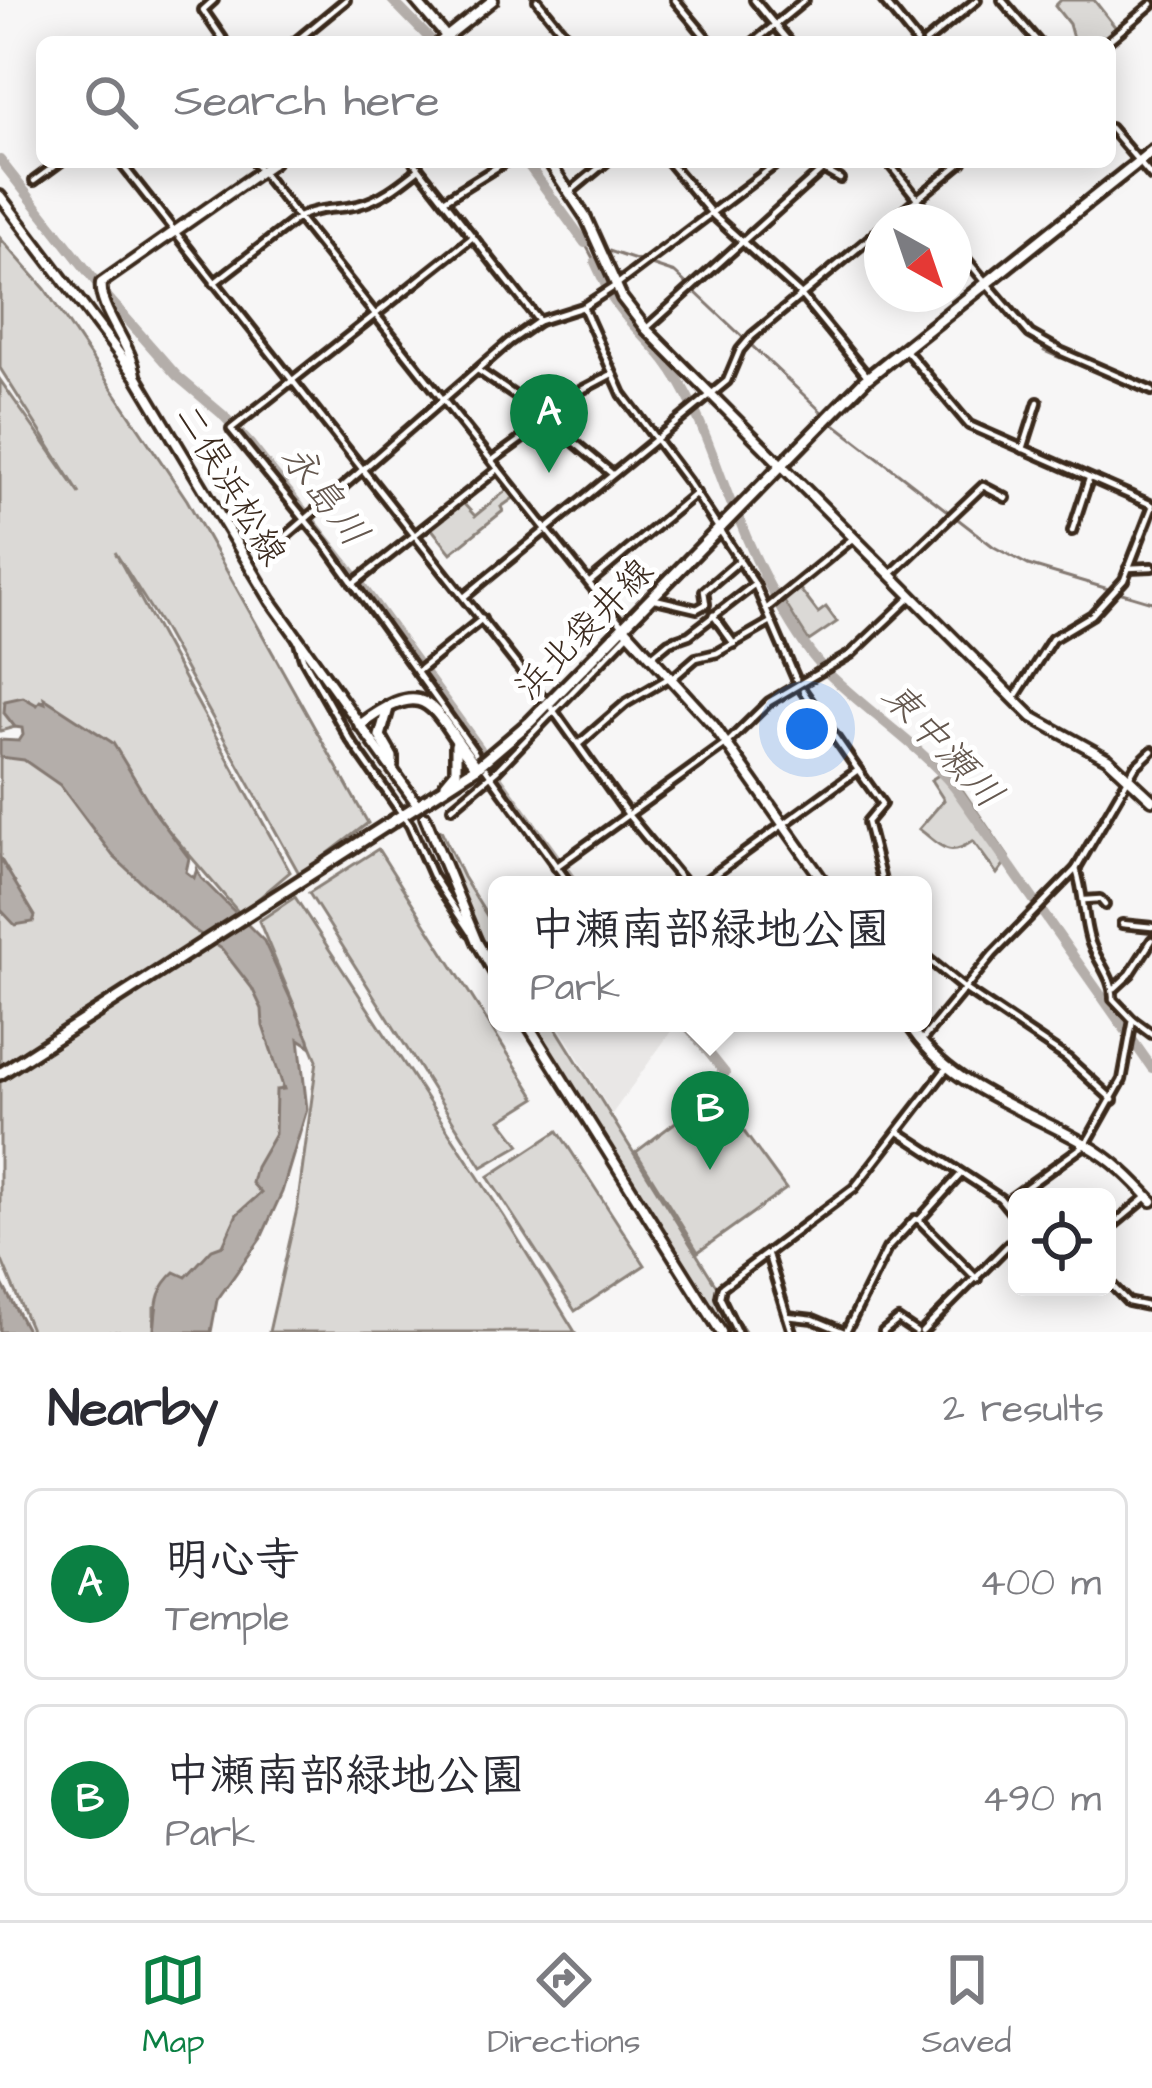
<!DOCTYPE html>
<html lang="en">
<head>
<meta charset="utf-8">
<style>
	:root { --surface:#fff; --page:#f7f7f7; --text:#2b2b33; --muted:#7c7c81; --line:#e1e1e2; --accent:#0b8043 }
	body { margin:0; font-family:"Architects Daughter","Klee One",sans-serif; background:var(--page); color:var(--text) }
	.controls { position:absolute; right:36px; bottom:36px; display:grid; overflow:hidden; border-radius:18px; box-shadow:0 6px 30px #0003 }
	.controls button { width:108px; height:108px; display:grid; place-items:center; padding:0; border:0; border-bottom:3px solid var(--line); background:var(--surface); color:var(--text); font:60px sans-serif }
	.compass { position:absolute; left:864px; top:204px; width:108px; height:108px; border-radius:50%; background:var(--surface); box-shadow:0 6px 30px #0003; rotate:140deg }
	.you { position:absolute; left:807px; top:729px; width:42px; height:42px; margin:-30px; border:9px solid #fff; border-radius:50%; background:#1a73e8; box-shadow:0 0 0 18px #1a73e833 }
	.badge { display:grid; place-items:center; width:78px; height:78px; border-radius:50%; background:var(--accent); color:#fff; font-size:39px; font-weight:700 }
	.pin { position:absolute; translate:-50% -99px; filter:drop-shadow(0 3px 6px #0008) }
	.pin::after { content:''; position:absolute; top:63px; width:42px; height:36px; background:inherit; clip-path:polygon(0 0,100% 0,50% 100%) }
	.popup { position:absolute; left:488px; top:876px; width:444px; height:156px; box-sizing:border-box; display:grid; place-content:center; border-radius:18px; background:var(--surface); filter:drop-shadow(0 3px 9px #0005); font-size:39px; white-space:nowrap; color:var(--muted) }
	.popup b { font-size:45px; color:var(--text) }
	.popup::after { content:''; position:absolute; left:50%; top:100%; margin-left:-24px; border:24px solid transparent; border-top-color:var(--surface) }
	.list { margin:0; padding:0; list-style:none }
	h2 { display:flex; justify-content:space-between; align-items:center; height:156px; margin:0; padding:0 48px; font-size:51px }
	h2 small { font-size:39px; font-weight:400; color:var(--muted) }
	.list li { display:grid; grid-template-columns:78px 1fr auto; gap:36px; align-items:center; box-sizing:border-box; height:192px; margin:0 24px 24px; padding:0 24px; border:3px solid var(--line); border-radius:18px }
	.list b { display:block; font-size:45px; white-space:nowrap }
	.list p { margin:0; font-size:39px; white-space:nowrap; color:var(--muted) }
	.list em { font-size:39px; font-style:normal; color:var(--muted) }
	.icon { flex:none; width:66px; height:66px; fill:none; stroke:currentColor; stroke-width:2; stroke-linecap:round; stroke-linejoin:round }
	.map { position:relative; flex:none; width:1152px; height:1332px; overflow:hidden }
	.search { position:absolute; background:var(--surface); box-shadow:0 6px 30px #0003; left:36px; right:36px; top:36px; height:132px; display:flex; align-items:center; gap:30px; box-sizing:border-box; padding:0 42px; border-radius:18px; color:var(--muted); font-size:45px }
	.sheet { height:588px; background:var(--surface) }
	nav { display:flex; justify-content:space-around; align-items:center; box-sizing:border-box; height:168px; border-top:3px solid var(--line); background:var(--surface); font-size:33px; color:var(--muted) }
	nav a { display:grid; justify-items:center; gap:6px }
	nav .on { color:var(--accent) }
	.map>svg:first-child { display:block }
	.built { fill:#e9e7e6 }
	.green { fill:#dbd9d6; stroke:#8b827a; stroke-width:3 }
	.water { fill:#b4aeaa; stroke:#847972; stroke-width:3 }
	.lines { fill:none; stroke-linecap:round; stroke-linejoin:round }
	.stream { stroke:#847972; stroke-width:3 }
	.river { stroke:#b4aeaa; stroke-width:10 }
	.street-casing { stroke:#3b2a1e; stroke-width:14 }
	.secondary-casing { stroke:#3b2a1e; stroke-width:16 }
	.primary-casing { stroke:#3b2a1e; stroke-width:18 }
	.street { stroke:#fff; stroke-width:4.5 }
	.secondary { stroke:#fff; stroke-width:8 }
	.primary { stroke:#fff; stroke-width:9 }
	.labels { text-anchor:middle; stroke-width:10; stroke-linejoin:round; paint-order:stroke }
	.street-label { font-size:36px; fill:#3b2a1e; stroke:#fff }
	.water-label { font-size:39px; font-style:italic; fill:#65584f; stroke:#fff }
</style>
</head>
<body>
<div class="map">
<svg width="1152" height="1332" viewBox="0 0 1152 1332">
	<rect width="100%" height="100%" fill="#f7f6f6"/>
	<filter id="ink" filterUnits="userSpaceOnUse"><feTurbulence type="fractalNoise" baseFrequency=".00833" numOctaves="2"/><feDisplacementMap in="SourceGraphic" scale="24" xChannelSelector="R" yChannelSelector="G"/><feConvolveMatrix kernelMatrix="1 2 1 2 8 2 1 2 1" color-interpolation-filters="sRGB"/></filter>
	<g filter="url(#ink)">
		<path class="built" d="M 557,1023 L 677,1023 L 612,1114 Z"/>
		<g class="green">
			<path d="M 1061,0 L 1094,0 L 1116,28 L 1099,42 L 1074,42 L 1069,24 L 1055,6 Z"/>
			<path d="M 0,238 L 45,289 L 187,500 L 368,823 L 300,875 L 161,625 L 115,552 L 290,872 L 240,914 L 163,824 L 105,738 L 5,703 L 15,727 L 0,731 L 0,380 L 80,494 L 0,368 Z"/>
			<path d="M 508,489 L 515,497 L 501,507 L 503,511 L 451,553 L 431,528 L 463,503 L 475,516 Z"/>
			<path d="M 799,588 L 818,613 L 826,607 L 837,622 L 809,641 L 783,600 Z"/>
			<path d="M 23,752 L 88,797 L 117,858 L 208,915 L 262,989 L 283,1082 L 268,1189 L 210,1266 L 154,1307 L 154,1332 L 32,1332 L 0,1256 L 0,905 L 1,910 L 23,921 L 0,859 L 0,757 Z"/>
			<path d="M 948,769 L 1009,858 L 997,874 L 973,841 C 947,859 941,845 919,829 L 944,800 L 931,780 Z"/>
			<path d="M 432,827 L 441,830 L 463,877 L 497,932 L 497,965 L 475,925 Z"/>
			<path d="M 378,849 L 536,1098 L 501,1120 L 520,1145 L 482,1167 L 309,893 Z"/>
			<path d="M 295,897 L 505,1218 L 575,1332 L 269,1332 L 297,1209 L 317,1060 L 259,921 Z"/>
			<path d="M 533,1023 L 553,1023 L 745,1332 L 726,1332 Z"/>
			<path d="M 677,1121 L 713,1132 L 737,1122 L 786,1189 L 698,1252 L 636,1152 Z"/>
			<path d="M 558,1131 L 645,1265 L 575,1311 L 488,1177 Z"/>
		</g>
		<g class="water">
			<path d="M 23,697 L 37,705 L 40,701 L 45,703 L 44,698 L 113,743 L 156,814 L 189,858 L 186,872 L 194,878 L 197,869 L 201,878 L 264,941 L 309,1039 L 310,1046 L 299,1039 L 307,1109 L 282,1192 L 261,1238 L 217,1300 L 211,1332 L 154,1332 C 157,1307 154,1291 175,1272 L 186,1277 L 212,1249 L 223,1245 L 237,1214 L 261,1193 L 252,1183 L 256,1167 L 275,1134 L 276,1090 L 284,1089 L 263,1026 L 262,1009 L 252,988 L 222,949 L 191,928 L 113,856 L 60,785 L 24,760 L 0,757 L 0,740 L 19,741 L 23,735 L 22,728 L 15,727 L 4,713 L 5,701 Z"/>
			<path d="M 0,858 L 35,916 L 33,922 L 15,925 L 1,910 Z"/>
			<path d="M 0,1280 L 28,1332 L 0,1332 Z"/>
		</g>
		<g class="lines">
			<g class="stream">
				<path d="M 595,262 L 585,243 L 675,273 L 825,415"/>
				<path d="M 1044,351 L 1060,358"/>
				<path d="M 832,422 L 994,547 L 1028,565 L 1152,602"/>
			</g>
			<g class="river">
				<path d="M 392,0 L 433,42"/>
				<path d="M 0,160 L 96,282"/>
				<path d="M 526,162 L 585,243"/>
				<path d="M 595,262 L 606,286"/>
				<path d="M 104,293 L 177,376 L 222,414 L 251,445 L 353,574 L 480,749"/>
				<path d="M 610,295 C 625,320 646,337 664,359 C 696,400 712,455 731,503"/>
				<path d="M 739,519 C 756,563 795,642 829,674 C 870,714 918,744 955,788 L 1152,1068"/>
				<path d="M 489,766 L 575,885"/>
				<path d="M 685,1023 L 725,1073"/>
			</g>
			<defs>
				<g id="street">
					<path d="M 214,0 L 203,10 L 223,39 L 219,42"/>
					<path d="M 537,0 L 571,42"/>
					<path d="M 675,0 L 710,42"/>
					<path d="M 754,0 L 789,42"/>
					<path d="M 883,0 L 917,42"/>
					<path d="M 1002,0 L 1038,42"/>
					<path d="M 295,42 L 346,0"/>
					<path d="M 754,42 L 805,0"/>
					<path d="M 926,42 L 977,0"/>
					<path d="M 1107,42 L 1152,4"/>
					<path d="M 1110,128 L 1152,177"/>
					<path d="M 120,162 L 543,698"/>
					<path d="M 254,162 L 623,626"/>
					<path d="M 414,162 L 539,321"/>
					<path d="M 669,162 L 713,215 L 801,295 L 868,377"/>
					<path d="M 810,162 L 840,179"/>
					<path d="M 888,162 L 936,222"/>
					<path d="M 34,181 L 60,162"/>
					<path d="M 570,192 L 606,162"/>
					<path d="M 444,200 L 505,162"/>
					<path d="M 889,222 L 962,162"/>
					<path d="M 473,237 L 231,429 L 325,544 L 475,753"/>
					<path d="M 954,245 L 1030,334 L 1062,352 L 1152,391"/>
					<path d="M 214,283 L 299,217 C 318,207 338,210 358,205 C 382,199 400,184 419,169"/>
					<path d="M 583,307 L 622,394 L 688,482 L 755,584 L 796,679"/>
					<path d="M 648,327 L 822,170"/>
					<path d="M 904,348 L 969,425 L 1152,505"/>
					<path d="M 479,371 L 530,406 L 545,423"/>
					<path d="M 549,421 L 611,473"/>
					<path d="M 1023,449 L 1038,402"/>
					<path d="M 494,459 L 575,400 L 574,394 L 612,374"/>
					<path d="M 1072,531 L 1089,479"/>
					<path d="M 269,551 L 509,342 L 539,321 L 583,307 L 615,286 L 779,162"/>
					<path d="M 1128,568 L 1152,567"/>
					<path d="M 890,575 L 983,486 L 1006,498"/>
					<path d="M 590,582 L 696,493"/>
					<path d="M 353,584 L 498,469"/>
					<path d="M 464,597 L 727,381 L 740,350 L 752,336 L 882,228"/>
					<path d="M 655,599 L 697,609 L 706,604 L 704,591 L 740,560"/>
					<path d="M 766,609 L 852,539"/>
					<path d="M 713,615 L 734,644"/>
					<path d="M 297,639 L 303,658 L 348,737 L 410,825 L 432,875 L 470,932"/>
					<path d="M 652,656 L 669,642 L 689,635 L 755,584"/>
					<path d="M 417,672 L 482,619"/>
					<path d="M 673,678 L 696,658 L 717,653 L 771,622"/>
					<path d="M 1015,697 L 1052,639 L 1092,615 L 1124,580 L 1152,508"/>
					<path d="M 551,707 L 629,816 L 686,885"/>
					<path d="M 580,743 L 626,703 L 667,679"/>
					<path d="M 486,769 L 570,885"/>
					<path d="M 858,770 L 882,804 L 867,822 L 883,885"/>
					<path d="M 452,808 L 497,770 L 627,635"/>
					<path d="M 556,867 L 727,743 L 769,702 L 851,654 L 911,597"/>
					<path d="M 1076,869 C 1085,895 1083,925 1092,946 C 1100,965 1114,980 1113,999 L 1133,1020 L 1152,1034"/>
					<path d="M 700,885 L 858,770 L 803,691"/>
					<path d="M 1085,900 L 1100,899 L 1105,905"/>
					<path d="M 1122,924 L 1152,927"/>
					<path d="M 923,955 L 966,990 L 1067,1058 L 1113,1100"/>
					<path d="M 1115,988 L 1130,974 L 1152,940"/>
					<path d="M 922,1040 L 993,954 L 1076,869 L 1135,767 L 1152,751"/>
					<path d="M 899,1132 L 1000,1198 L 1017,1219"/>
					<path d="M 1006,1202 L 1086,1144 L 1122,1080 L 1133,1020"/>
					<path d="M 919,1220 L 977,1279"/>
					<path d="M 1107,1230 L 1148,1196"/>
					<path d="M 768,1255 L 792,1332"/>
					<path d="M 1107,1280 L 1128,1302 L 1152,1307"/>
					<path d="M 787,1316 L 813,1319 L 844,1332"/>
					<path d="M 737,1332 L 720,1297 L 722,1287 L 854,1188 L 947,1068"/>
					<path d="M 846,1332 L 887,1249 L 915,1219 L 919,1220 L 961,1174"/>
					<path d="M 883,1332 L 898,1320 L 916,1332"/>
					<path d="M 922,1332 L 1017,1236"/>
				</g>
				<g id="secondary">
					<path d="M 415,0 L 451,42"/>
					<path d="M 440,42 L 493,0"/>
					<path d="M 549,162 L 586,218 L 622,298 L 646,329 L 1032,717 L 1108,759 L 1152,800"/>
					<path d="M 0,196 L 136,376 L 271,601 L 415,801"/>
					<path d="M 136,375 C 132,346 97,307 101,283 L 274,162"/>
					<path d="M 623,626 L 714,726 L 826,885"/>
					<path d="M 425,817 L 477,942 L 497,977"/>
					<path d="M 527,1023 L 721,1332"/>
					<path d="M 908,1023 C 948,1088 1025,1108 1087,1145 C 1113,1160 1132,1179 1152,1201"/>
				</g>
				<g id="primary">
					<path d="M 388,708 L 380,736 L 392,757 L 392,766"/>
					<path d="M 360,725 C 434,670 431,714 477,767"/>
					<path d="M 446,784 L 456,772 L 456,745"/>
					<path d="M 0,1074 L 477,767 L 530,722 L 865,380 L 1152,151"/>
				</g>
			</defs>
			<use href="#street" class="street-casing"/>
			<use href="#secondary" class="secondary-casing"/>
			<use href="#primary" class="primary-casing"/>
			<use href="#street" class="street"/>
			<use href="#secondary" class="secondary"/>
			<use href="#primary" class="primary"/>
		</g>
	</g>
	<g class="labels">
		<g class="street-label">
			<text transform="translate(232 484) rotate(59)" y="13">二俣浜松線</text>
			<text transform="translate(583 628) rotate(-46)" y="13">浜北袋井線</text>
		</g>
		<g class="water-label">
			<text transform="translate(326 494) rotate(53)" y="14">永島川</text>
			<text transform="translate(944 744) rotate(47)" y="14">東中瀬川</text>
		</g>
	</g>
</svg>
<div class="controls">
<button><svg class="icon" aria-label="locate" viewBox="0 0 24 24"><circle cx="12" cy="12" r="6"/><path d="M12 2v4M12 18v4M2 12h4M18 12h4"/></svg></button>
</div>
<svg class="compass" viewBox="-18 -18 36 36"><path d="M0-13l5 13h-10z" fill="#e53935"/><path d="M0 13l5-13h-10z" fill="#7c7c81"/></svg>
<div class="you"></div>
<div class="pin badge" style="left:549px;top:473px">A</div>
<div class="pin badge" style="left:710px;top:1170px">B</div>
<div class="popup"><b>中瀬南部緑地公園</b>Park</div>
<div class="search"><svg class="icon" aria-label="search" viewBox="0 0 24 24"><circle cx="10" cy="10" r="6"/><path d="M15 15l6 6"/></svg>Search here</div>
</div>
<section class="sheet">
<h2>Nearby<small>2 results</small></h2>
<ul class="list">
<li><span class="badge">A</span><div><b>明心寺</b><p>Temple</p></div><em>400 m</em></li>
<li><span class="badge">B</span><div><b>中瀬南部緑地公園</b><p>Park</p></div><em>490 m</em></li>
</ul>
</section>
<nav>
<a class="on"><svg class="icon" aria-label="map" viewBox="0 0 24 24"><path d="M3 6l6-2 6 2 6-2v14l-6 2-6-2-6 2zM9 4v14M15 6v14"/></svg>Map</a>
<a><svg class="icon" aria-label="directions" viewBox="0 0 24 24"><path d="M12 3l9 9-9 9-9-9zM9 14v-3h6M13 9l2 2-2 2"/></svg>Directions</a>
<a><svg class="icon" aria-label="saved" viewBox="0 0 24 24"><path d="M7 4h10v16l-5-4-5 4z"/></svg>Saved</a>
</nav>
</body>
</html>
